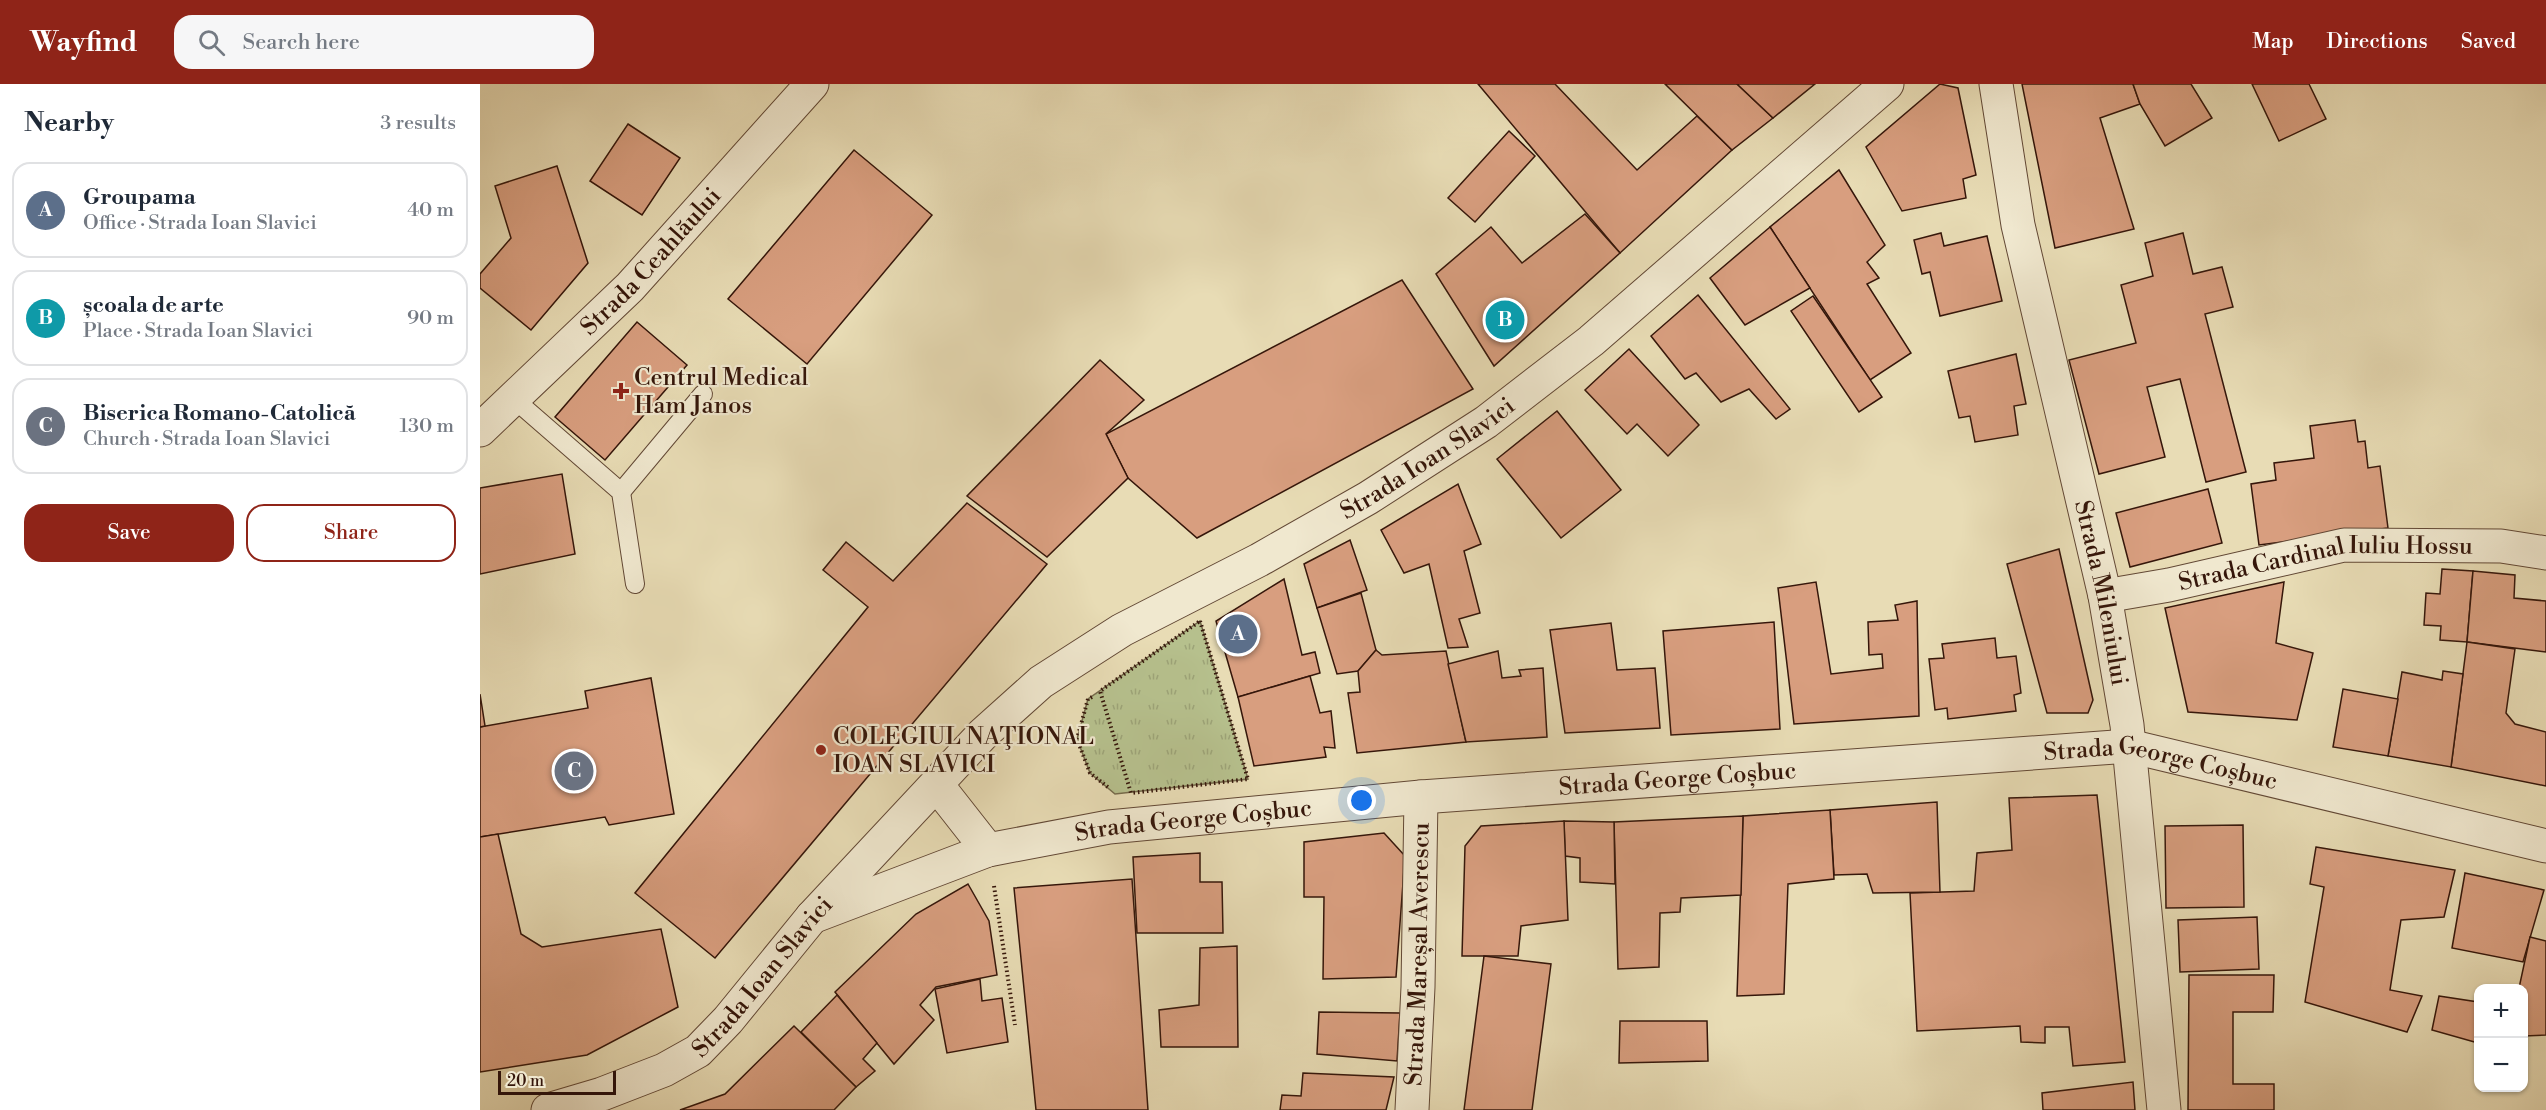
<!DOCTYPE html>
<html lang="en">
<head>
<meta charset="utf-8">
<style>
	:root { --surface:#fff; --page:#f6f6f7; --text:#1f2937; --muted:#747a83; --line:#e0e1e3; --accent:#8f2418 }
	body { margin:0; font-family:"Libre Bodoni",serif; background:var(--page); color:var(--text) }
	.controls { position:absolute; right:18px; bottom:18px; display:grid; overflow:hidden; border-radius:12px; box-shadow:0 2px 4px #0004 }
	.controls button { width:54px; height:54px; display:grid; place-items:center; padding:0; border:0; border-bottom:2px solid var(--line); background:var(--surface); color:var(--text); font:30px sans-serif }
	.scale { position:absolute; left:18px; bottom:15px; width:118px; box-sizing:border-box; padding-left:6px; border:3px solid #35160a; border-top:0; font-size:16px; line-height:21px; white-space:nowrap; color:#35160a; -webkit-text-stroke:4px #f0e8cf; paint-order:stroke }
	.you { position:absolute; left:882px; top:717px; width:21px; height:21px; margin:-15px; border:4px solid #fff; border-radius:50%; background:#1a73e8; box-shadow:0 0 0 9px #1a73e833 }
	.badge { display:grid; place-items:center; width:39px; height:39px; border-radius:50%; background:var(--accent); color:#fff; font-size:20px; font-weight:700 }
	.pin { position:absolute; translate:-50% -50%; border:3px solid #fff; box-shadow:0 2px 6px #0006 }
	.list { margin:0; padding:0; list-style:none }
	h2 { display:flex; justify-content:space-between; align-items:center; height:78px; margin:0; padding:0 24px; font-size:26px }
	h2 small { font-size:20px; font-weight:400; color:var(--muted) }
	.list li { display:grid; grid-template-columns:39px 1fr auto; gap:18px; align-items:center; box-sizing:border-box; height:96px; margin:0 12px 12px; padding:0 12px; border:2px solid var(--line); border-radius:18px }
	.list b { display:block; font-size:22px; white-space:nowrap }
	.list p { margin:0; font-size:20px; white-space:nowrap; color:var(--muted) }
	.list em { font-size:20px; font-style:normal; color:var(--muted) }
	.actions { display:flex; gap:12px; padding:18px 24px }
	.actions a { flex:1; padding:14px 0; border:2px solid var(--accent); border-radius:18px; text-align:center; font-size:21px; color:var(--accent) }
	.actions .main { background:var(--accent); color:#fff }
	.icon { flex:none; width:33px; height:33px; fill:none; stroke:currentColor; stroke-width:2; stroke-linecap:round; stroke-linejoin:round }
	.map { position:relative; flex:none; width:2066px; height:1026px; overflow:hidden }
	header { display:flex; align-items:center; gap:36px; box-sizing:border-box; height:84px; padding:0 30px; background:var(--accent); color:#fff }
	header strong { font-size:28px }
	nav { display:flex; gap:33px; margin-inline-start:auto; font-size:21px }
	.search { width:420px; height:54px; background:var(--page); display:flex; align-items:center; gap:15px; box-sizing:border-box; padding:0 21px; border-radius:18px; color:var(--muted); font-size:22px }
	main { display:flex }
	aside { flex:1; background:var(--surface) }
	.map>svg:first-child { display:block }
	.grass { fill:url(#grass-tufts); stroke:#766b4c; stroke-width:1.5 }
	.building { fill:#d89e7f; stroke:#35160a; stroke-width:1.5 }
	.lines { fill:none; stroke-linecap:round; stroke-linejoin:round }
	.service-casing { stroke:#624835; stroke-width:20 }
	.minor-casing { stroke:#624835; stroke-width:35 }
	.path { stroke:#35160a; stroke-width:4; stroke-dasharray:1.5 3; stroke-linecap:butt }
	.service { stroke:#f0e8cf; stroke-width:18 }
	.minor { stroke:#f0e8cf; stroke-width:33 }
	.poi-dot { fill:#8f2418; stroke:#f0e8cf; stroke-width:2 }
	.labels { text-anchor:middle; stroke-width:4.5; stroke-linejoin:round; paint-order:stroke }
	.street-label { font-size:24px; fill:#35160a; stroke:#f0e8cf }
	.poi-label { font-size:24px; fill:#35160a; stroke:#f0e8cf; text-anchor:start }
</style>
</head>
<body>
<header>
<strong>Wayfind</strong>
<div class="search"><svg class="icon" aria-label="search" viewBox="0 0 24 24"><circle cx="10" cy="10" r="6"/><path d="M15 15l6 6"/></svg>Search here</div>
<nav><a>Map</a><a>Directions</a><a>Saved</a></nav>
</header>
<main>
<aside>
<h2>Nearby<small>3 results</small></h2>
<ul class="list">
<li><span class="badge" style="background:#5c6f8a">A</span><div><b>Groupama</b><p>Office · Strada Ioan Slavici</p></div><em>40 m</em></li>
<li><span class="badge" style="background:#0f9aa8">B</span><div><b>școala de arte</b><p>Place · Strada Ioan Slavici</p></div><em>90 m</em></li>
<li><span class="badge" style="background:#6b7280">C</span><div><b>Biserica Romano-Catolică</b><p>Church · Strada Ioan Slavici</p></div><em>130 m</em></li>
</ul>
<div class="actions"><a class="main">Save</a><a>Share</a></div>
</aside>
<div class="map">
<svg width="2066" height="1026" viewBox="0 0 2066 1026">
	<defs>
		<pattern id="grass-tufts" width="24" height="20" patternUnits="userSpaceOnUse" patternTransform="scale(1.5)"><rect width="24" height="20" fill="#b6c08d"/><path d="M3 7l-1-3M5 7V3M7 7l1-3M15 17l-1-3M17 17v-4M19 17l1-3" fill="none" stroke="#9da478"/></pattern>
	</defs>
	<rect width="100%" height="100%" fill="#e8dcb5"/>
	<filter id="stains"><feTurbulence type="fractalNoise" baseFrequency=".00333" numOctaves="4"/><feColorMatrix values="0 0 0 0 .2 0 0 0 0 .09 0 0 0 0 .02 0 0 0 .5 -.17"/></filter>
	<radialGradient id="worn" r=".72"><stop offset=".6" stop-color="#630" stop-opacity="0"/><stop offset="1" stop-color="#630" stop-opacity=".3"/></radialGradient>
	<path class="grass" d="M 720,537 L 768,695 L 635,710 L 610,689 L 597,655 L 608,615 Z"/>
	<g class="building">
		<path d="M 998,0 L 1075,0 L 1157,86 L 1217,32 L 1252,66 L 1140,169 Z"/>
		<path d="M 1185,0 L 1257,0 L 1293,34 L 1252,66 Z"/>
		<path d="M 1257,0 L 1335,0 L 1293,34 Z"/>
		<path d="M 1460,0 L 1478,4 L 1496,91 L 1483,95 L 1486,114 L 1422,127 L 1386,63 Z"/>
		<path d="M 1542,0 L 1653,0 L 1660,20 L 1620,34 L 1654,145 L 1575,164 Z"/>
		<path d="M 1653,0 L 1711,0 L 1732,34 L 1685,62 L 1660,20 Z"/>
		<path d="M 1772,0 L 1829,0 L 1846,35 L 1799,57 Z"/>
		<path d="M 148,40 L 200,74 L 162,131 L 110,97 Z"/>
		<path d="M 1029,47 L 1055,72 L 995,138 L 968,114 Z"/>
		<path d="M 374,66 L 452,131 L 327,280 L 248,215 Z"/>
		<path d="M 77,82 L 108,179 L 51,246 L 0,204 L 0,190 L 31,154 L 15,102 Z"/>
		<path d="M 1359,86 L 1405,161 L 1387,178 L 1399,194 L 1387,200 L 1431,269 L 1390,296 L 1290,143 Z"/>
		<path d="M 1105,130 L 1140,169 L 1014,282 L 956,190 L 1011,143 L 1042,179 Z"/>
		<path d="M 1290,143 L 1330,204 L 1265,241 L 1230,194 Z"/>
		<path d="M 1461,149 L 1464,162 L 1507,152 L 1522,217 L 1460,232 L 1450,188 L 1442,190 L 1434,156 Z"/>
		<path d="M 1703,149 L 1713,190 L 1742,183 L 1753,223 L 1725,230 L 1766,388 L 1726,398 L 1700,295 L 1667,303 L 1685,373 L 1619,390 L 1589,276 L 1656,259 L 1641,201 L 1673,192 L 1665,159 Z"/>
		<path d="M 922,196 L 993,305 L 717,454 L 648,394 L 626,350 Z"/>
		<path d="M 1218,211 L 1310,325 L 1296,335 L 1269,305 L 1241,318 L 1216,289 L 1205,295 L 1171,252 Z"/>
		<path d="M 1333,212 L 1402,313 L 1379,328 L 1311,227 Z"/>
		<path d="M 157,238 L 207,281 L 125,376 L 75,333 Z"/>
		<path d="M 1149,265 L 1219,341 L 1188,372 L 1157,340 L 1147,350 L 1105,306 Z"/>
		<path d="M 1536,270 L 1546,320 L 1534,322 L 1538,351 L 1495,358 L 1490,332 L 1479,334 L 1468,287 Z"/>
		<path d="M 620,276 L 664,316 L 626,350 L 648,394 L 567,473 L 487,412 Z"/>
		<path d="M 1077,327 L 1141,406 L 1081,454 L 1017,375 Z"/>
		<path d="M 1875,336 L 1878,358 L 1885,357 L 1888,384 L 1900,382 L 1908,444 L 1779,461 L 1771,400 L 1796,396 L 1794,379 L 1834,374 L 1830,342 Z"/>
		<path d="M 82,390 L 95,470 L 0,490 L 0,404 Z"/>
		<path d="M 978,400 L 1001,460 L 984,467 L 1000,529 L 979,535 L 988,563 L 968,564 L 949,480 L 924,489 L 901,446 Z"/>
		<path d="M 1728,405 L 1742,459 L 1650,483 L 1636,429 Z"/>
		<path d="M 487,419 L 567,480 L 235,874 L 155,809 L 388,523 L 343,486 L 366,458 L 413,497 Z"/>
		<path d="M 870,456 L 887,506 L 837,524 L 824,480 Z"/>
		<path d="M 1579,465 L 1613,616 L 1608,629 L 1567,629 L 1527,480 Z"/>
		<path d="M 1962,485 L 1993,487 L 1987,558 L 1960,556 L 1961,542 L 1944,541 L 1946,509 L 1960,510 Z"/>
		<path d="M 1993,487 L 2035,491 L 2034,514 L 2066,517 L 2066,568 L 1987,558 Z"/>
		<path d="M 804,495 L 822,571 L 835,568 L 840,589 L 758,613 L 736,537 Z"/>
		<path d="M 1336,498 L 1351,590 L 1403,584 L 1402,570 L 1389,571 L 1388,538 L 1418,536 L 1415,521 L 1437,517 L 1439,632 L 1314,640 L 1298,504 Z"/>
		<path d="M 1804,498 L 1796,559 L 1833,569 L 1817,636 L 1708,628 L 1685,524 Z"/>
		<path d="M 881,509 L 896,566 L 878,587 L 857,590 L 837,524 Z"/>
		<path d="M 1294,538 L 1300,645 L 1191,651 L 1183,547 Z"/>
		<path d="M 1131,539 L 1137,586 L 1175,584 L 1180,644 L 1085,649 L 1070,546 Z"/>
		<path d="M 1515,554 L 1517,574 L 1536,572 L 1541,609 L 1534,611 L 1536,627 L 1468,635 L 1467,624 L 1455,626 L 1449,575 L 1464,574 L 1462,560 Z"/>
		<path d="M 1987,558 L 2035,565 L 2026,629 L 2035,640 L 2066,648 L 2066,702 L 1971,683 Z"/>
		<path d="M 896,566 L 902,571 L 966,567 L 986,658 L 877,669 L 868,609 L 880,608 L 878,587 Z"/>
		<path d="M 1018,567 L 1022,594 L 1041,592 L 1039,586 L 1063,584 L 1067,653 L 986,658 L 968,580 Z"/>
		<path d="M 1963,587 L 1983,590 L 1971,683 L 1908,672 L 1922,588 L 1962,596 Z"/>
		<path d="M 830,592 L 840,629 L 851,627 L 855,664 L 844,663 L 846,673 L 774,682 L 758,613 Z"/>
		<path d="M 171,594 L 194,730 L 129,741 L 125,733 L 0,753 L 0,643 L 108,624 L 105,607 Z"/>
		<path d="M 1863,605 L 1918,615 L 1908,672 L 1853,663 Z"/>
		<path d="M 0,610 L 5,642 L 0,643 Z"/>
		<path d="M 1617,711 L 1645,978 L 1593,982 L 1589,943 L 1565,943 L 1565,959 L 1541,958 L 1540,942 L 1437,947 L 1430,809 L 1494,807 L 1497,769 L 1532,766 L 1529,714 Z"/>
		<path d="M 1457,718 L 1460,808 L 1393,809 L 1387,790 L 1354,791 L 1350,726 Z"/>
		<path d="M 1350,726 L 1354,795 L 1308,800 L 1304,910 L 1257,912 L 1263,732 Z"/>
		<path d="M 1263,732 L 1261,811 L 1201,814 L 1200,828 L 1180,829 L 1179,883 L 1138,885 L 1134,738 Z"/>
		<path d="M 1084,737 L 1134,738 L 1135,800 L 1100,798 L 1100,774 L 1085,772 Z"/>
		<path d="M 1084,737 L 1088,836 L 1041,842 L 1038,872 L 982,872 L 985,762 L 1001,742 Z"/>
		<path d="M 1763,741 L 1764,823 L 1686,824 L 1685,742 Z"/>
		<path d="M 904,749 L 925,772 L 916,893 L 843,895 L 844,813 L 824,813 L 824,758 Z"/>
		<path d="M 18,750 L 41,850 L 62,863 L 181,845 L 198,923 L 107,971 L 0,988 L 0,753 Z"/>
		<path d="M 1836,763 L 1975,786 L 1964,833 L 1921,836 L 1910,906 L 1942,912 L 1927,948 L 1825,918 L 1844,803 L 1830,800 Z"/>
		<path d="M 720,769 L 720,798 L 742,798 L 743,849 L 657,849 L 653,773 Z"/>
		<path d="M 1985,789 L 2064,806 L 2043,878 L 1972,864 Z"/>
		<path d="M 652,795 L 668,1026 L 556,1026 L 534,804 Z"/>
		<path d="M 488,800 L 509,837 L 517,891 L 456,903 L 440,921 L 454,936 L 414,980 L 355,908 L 436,830 Z"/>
		<path d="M 1777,833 L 1779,885 L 1700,888 L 1698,836 Z"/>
		<path d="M 2050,853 L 2066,857 L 2066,951 L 2044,952 L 2044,904 L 2039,904 Z"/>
		<path d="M 757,862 L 758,963 L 681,963 L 679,926 L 719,921 L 720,864 Z"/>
		<path d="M 1004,872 L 1071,880 L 1052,1026 L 984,1026 Z"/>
		<path d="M 1709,891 L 1794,891 L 1793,928 L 1753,928 L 1753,1000 L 1794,1000 L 1794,1026 L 1708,1026 Z"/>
		<path d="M 500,895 L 502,917 L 522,914 L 528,958 L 467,969 L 455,905 Z"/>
		<path d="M 357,911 L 397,959 L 383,975 L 395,987 L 376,1003 L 321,948 Z"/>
		<path d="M 1959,912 L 1998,918 L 1998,959 L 1952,946 Z"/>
		<path d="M 839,928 L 920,929 L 917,977 L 837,970 Z"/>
		<path d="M 1140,937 L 1227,937 L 1228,977 L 1139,979 Z"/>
		<path d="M 314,942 L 376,1003 L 354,1026 L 200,1026 L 245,1010 Z"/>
		<path d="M 823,989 L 914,993 L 906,1026 L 800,1026 L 802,1011 L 821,1012 Z"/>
		<path d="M 1653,998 L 1655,1026 L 1563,1026 L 1562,1009 Z"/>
	</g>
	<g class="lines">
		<defs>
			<g id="service">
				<path d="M 34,315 L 141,408 L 155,500"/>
				<path d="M 141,408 L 223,310"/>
			</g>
			<g id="minor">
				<path id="s1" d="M 1516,0 L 1538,141 L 1625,512 L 1647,641 L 1684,1026"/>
				<path id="s2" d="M 0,346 L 150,203 L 332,0"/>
				<path id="s3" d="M 1625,512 L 1689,501 L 1864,461 L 2021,462 L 2066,469"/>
				<path d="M 457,701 L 508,766"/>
				<path id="s4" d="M 332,833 L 508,766 L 629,743 L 941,713 L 1649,662 L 2066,762"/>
				<path id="s5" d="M 68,1026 L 122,1010 L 184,986 L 218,967 L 248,936 L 332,833 L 503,650 L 561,598 L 642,546 L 779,476 L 888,414 L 1006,338 L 1111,257 L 1407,0"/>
				<path id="s6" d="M 932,1026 L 938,903 L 941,713"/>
			</g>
		</defs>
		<use href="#service" class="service-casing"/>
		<use href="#minor" class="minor-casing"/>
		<g class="path">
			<path d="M 720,537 L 768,695 L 651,709 L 620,607 Z"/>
			<path d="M 612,613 L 608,615 L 597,655 L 610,689 L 629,704"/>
			<path d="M 514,802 L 535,941"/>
		</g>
		<use href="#service" class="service"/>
		<use href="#minor" class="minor"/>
	</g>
	<g class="poi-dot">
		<path d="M138 298h6v6h6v6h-6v6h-6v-6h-6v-6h6z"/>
		<circle cx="341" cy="666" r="6"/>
	</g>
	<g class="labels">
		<g class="street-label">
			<text dy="8" stroke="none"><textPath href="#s2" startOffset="240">Strada Ceahlăului</textPath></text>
			<text dy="8" stroke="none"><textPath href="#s5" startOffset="1113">Strada Ioan Slavici</textPath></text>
			<text dy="8" stroke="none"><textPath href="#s3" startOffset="224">Strada Cardinal Iuliu Hossu</textPath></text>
			<text dy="8" stroke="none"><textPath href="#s1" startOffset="520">Strada Mileniului</textPath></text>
			<text dy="8" stroke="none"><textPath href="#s4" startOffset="1368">Strada George Coșbuc</textPath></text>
			<text dy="8" stroke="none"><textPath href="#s4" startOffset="882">Strada George Coșbuc</textPath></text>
			<text dy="8" stroke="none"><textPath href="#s4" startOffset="396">Strada George Coșbuc</textPath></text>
			<text dy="8" stroke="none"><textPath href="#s6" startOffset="156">Strada Mareșal Averescu</textPath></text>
			<text dy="8" stroke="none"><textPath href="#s5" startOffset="260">Strada Ioan Slavici</textPath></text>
		</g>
		<g class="poi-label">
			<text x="154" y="301">Centrul Medical<tspan x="154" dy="28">Ham Janos</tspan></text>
			<text x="353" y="660">COLEGIUL NAŢIONAL<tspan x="353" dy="28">IOAN SLAVICI</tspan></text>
		</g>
	</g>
	<rect width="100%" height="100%" filter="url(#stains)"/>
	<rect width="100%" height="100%" fill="url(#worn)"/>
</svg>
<div class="controls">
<button>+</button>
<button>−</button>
</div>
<div class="scale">20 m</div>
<div class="you"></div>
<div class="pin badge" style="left:758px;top:550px;background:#5c6f8a">A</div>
<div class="pin badge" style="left:1025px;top:236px;background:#0f9aa8">B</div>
<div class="pin badge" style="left:94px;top:687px;background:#6b7280">C</div>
</div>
</main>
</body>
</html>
